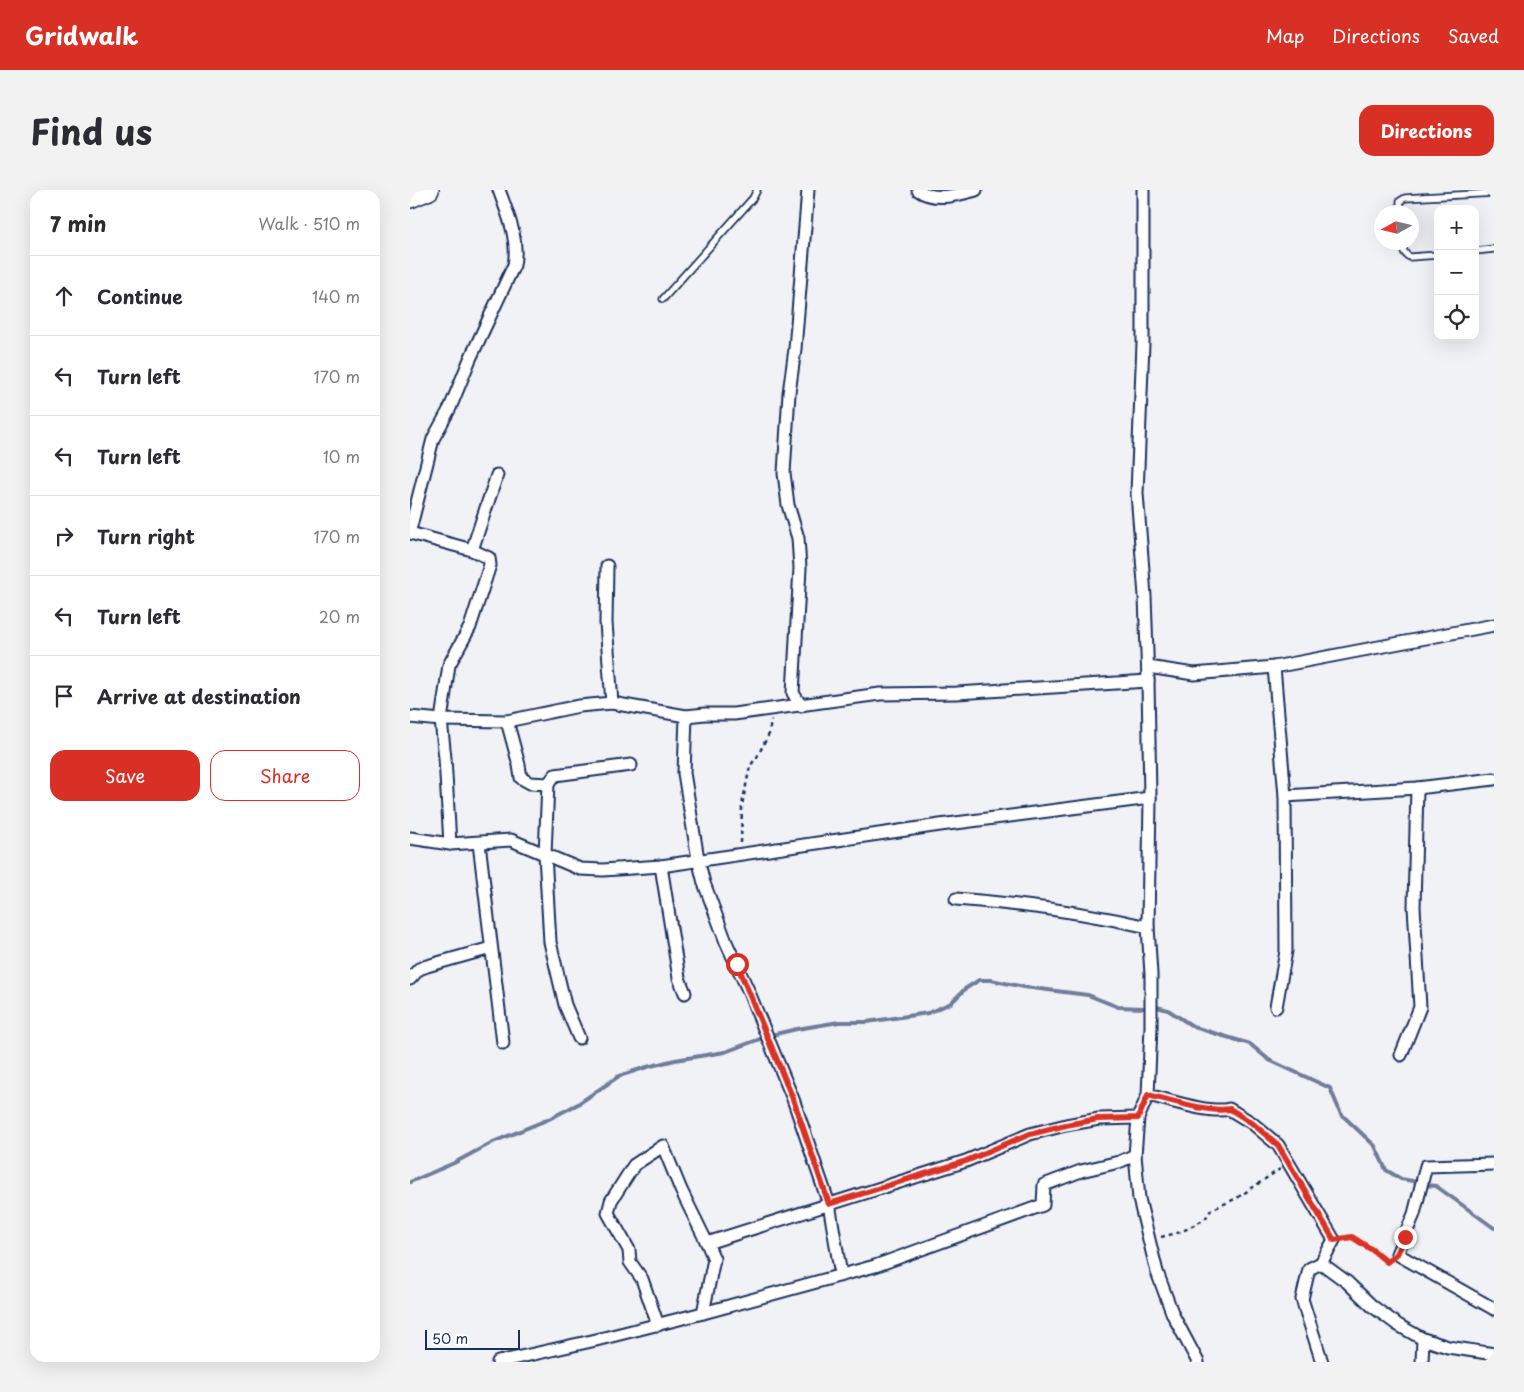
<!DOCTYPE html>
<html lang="en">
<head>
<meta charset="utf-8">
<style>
	:root { --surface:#fff; --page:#f2f2f3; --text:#2b2b33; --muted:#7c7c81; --line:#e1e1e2; --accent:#d93025 }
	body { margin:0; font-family:"Playpen Sans",sans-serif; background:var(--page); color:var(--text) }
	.controls { position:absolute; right:15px; top:15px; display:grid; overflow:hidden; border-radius:10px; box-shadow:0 5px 20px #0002 }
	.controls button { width:45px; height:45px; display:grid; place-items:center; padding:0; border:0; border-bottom:1px solid var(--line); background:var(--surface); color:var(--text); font:25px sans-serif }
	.compass { position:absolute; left:964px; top:15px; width:45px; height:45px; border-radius:50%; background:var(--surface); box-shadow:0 5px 20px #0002; rotate:262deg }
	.scale { position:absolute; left:15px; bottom:12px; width:95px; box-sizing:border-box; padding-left:5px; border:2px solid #1b2f5e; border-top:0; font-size:14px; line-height:18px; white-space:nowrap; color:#1b2f5e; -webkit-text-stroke:4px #fff; paint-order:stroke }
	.stop { position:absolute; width:15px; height:15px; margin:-11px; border:4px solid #d93025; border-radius:50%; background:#fff }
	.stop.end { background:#d93025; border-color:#fff; box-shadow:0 1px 5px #0008 }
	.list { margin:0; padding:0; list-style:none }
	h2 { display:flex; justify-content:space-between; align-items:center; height:65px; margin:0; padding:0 20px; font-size:21px }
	h2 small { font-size:16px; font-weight:400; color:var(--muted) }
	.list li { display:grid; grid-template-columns:32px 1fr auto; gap:15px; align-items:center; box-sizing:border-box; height:80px; padding:0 20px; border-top:1px solid var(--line) }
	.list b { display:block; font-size:19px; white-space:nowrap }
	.list em { font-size:16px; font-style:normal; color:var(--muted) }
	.actions { display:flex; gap:10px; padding:15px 20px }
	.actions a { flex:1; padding:11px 0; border:1px solid var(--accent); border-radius:15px; text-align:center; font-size:18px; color:var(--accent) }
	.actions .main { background:var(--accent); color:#fff }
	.icon { flex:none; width:28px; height:28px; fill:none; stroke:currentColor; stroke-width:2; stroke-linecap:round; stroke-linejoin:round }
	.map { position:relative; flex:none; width:1084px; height:1172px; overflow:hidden; border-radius:15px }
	header { display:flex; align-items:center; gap:30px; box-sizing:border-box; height:70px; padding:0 25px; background:var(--accent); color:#fff }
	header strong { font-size:24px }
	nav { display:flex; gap:28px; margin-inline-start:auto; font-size:18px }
	.intro { display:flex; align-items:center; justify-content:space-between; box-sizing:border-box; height:120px; padding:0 30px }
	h1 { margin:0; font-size:35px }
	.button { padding:12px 22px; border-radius:15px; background:var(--accent); color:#fff; font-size:18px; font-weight:700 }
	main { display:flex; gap:30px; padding:0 30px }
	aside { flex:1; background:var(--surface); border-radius:15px; box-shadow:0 5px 20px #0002 }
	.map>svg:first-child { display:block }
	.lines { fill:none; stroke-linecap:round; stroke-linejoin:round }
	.stream { stroke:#707c9a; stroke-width:4 }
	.lane-casing { stroke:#1b2f5e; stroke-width:9 }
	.street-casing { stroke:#1b2f5e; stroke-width:15 }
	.primary-casing { stroke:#1b2f5e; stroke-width:22 }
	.path { stroke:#1b2f5e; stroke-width:2.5; stroke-dasharray:4 4; stroke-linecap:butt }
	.lane { stroke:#fff; stroke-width:5.5 }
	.street { stroke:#fff; stroke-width:11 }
	.primary { stroke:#fff; stroke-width:19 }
	.route { stroke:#d93025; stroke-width:6 }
</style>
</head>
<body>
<header>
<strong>Gridwalk</strong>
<nav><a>Map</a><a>Directions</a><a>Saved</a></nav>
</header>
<div class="intro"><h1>Find us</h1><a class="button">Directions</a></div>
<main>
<aside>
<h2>7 min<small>Walk · 510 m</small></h2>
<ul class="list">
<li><svg class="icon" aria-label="ahead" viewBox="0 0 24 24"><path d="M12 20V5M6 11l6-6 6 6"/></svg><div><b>Continue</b></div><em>140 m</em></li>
<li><svg class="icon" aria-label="left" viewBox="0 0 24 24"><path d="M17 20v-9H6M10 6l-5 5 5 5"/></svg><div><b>Turn left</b></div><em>170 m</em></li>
<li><svg class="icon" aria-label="left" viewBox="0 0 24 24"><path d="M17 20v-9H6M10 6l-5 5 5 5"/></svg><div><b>Turn left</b></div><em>10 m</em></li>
<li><svg class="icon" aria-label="right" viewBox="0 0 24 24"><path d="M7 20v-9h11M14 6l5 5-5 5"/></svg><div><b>Turn right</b></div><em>170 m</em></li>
<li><svg class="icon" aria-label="left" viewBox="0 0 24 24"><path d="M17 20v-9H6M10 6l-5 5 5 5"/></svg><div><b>Turn left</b></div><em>20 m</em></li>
<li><svg class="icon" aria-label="arrive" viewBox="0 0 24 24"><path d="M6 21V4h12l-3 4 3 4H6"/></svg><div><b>Arrive at destination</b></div></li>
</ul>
<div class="actions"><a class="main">Save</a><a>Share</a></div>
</aside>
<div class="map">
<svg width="1084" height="1172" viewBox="0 0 1084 1172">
	<rect width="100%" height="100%" fill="#f1f2f5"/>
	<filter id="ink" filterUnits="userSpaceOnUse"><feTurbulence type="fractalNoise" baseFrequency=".02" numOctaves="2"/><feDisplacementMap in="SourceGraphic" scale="10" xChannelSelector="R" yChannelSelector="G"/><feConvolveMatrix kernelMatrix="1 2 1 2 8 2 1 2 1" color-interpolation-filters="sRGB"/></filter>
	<g filter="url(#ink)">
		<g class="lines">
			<g class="stream">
				<path d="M 747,817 L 758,820 L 784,837 L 840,854 L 859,870 L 920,898 L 931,924 L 965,956 L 976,980 L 991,989 L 1008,992"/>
				<path d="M 361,845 L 387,839 L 429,832 L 457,832 L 518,823 L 541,813 L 555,799 L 569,790 L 581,790 L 614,797 L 678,805 L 708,817 L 733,818"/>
				<path d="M 0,992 L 44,973 L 83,952 L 139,929 L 168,914 L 209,886 L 237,877 L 265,870 L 315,862 L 350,849"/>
				<path d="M 1016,995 L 1026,996 L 1084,1038"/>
			</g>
			<defs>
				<g id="lane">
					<path d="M 991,22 L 990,11 L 995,8 L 1084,3"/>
					<path d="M 993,52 C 993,59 993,64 1000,67 L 1028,65"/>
					<path d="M 1065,61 L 1084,59"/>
					<path d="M 253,109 L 343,8 L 347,0"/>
				</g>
				<g id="street">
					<path d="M 508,0 C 525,12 547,5 566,0"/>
					<path d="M 733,0 L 733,153 L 727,303 L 735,406 L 738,491 L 740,608 L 738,737 L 741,784 L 741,837 L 738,905 L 728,928 L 725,965 L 729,1009 L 747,1082 L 763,1125 L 788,1172"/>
					<path d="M 0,340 L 23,249 L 40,218 L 60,169 L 104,75 C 109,49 98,25 89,0"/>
					<path d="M 0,343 L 62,360 L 79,368 L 80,375 L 60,437 L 39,475 L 31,530 L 35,568 L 40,654"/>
					<path d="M 62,360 L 87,285"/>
					<path d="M 197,376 L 196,433 L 202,513"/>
					<path d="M 738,477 L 784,484 L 864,477 L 1084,435"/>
					<path d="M 864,477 L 875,606 L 876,761 L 866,817"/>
					<path d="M 391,516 L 383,503 L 390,378 L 388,348 L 378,315 L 374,283 L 379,203 L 385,159 L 398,0"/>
					<path d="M 276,526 L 274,583 L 288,669 L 294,693 L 316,752 L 338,800 L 383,909 L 419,1014 L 431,1085"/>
					<path d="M 0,527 L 31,530 L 97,531 L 169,516 L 202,513 L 276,526 L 295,524 L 324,524 L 470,504 L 547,503 L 738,491"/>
					<path d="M 97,531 L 109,575 L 111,588 L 120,593 L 138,594"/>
					<path d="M 875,606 L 1007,598 L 1084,589"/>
					<path d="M 0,648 L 40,654 L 101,650 L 170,679 L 193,680 L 251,676 L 530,635 L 740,608"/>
					<path d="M 69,653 L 93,853"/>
					<path d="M 251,676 L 269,788 L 275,803"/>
					<path d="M 546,709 C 612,714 674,722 738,737"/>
					<path d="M 0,789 L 9,779 L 17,776 L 81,758"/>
					<path d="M 169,848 L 155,815 L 140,752 L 135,664 L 138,594 L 145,585 L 221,575"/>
					<path d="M 991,865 L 1010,817 L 1004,717 L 1007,598"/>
					<path d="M 738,905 C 759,910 799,924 819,919 L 842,933 L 868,955 L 924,1050 L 911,1073 L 899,1079 L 892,1109 L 912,1172"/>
					<path d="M 1084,974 L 1016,976 L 1004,1024 L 987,1064 L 1084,1119"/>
					<path d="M 911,1073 L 937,1092 L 962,1116 L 988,1135 L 1013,1149 L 1038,1157 L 1084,1164"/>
					<path d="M 293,1123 L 465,1076 L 633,1015 L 634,995 L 671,981 L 709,972 L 725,965"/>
					<path d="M 248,1135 L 232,1089 L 220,1072 L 219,1060 L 198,1023 L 201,1011 L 224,975 L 253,956 L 271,1000 L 297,1053"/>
					<path d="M 88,1172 L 186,1150 L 293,1123 L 304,1069 L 297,1053 L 556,971 L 620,944 L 656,935 L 689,929 L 728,928"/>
					<path d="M 1012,1172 L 1013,1149"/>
				</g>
				<path id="primary" d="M 0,8 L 19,0"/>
			</defs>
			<use href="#lane" class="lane-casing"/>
			<use href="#street" class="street-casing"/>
			<use href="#primary" class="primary-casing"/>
			<g class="path">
				<path d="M 331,653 L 332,615 L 340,576 L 347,567 L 359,544 L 361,530"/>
				<path d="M 751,1047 L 771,1042 L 795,1029 L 801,1020 L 827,1008 L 870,979"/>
				<path d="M 935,1048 L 942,1047 L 964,1061 L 977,1072 L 978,1071"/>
			</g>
			<use href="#lane" class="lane"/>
			<use href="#street" class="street"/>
			<use href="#primary" class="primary"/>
		</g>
	</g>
	<g class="lines" filter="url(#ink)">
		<path class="route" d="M 327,774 L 383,909 L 419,1014 L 556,971 L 620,944 L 656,935 L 688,929 L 728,928 L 738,905 C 759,910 799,923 820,919 L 842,933 L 868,955 L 924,1050 L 942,1047 L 964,1061 L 977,1072 L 987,1064 L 995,1047"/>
	</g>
</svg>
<div class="controls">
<button>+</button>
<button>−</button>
<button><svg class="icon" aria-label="locate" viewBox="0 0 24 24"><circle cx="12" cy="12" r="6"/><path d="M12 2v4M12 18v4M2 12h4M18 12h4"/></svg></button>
</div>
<svg class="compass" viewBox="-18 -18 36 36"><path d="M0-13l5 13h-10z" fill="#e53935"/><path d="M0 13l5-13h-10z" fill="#7c7c81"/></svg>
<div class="scale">50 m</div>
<div class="stop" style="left:327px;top:774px"></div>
<div class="stop end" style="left:995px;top:1047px"></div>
</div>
</main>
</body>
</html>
